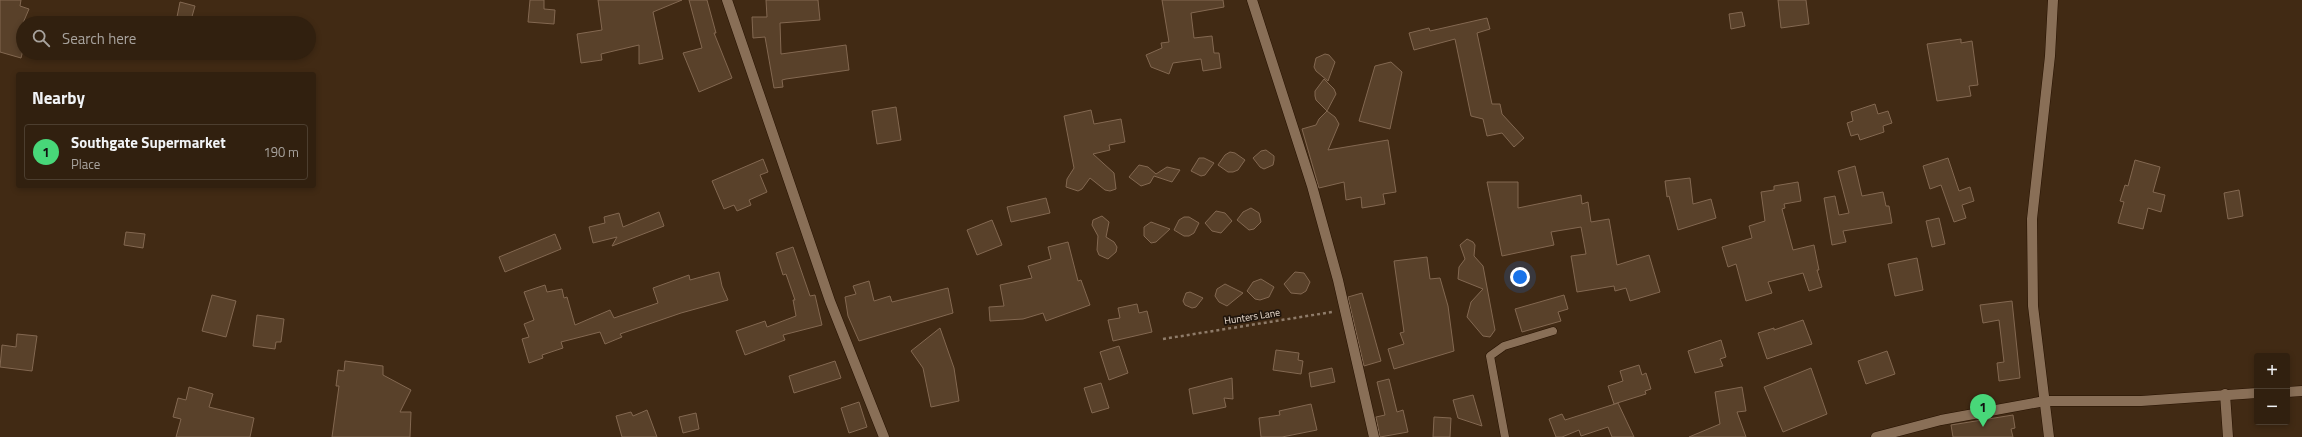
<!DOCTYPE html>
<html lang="en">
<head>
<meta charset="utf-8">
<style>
	:root { --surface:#31200f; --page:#392818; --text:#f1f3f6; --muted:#a8a39e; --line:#4c3e2f; --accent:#48d779 }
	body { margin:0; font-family:"Titillium Web",sans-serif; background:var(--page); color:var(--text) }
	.controls { position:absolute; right:12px; bottom:12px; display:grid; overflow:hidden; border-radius:4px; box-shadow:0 2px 6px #0003 }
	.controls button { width:36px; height:36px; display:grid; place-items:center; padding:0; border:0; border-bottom:1px solid var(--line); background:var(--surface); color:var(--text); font:20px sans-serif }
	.you { position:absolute; left:1520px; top:277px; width:14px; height:14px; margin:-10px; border:3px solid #fff; border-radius:50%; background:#1a73e8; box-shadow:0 0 0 6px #1a73e833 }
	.badge { display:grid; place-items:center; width:26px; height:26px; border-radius:50%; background:var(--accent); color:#111; font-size:13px; font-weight:700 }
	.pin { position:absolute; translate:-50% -33px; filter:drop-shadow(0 1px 2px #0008) }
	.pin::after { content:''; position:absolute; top:21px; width:14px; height:12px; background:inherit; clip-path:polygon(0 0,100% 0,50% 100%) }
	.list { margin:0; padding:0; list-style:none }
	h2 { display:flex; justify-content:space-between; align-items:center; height:52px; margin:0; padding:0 16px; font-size:17px }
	h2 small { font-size:13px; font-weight:400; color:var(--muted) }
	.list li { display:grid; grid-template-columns:26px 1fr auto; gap:12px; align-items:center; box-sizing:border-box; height:56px; margin:0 8px 8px; padding:0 8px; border:1px solid var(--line); border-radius:4px }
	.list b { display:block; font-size:15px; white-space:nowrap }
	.list p { margin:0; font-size:13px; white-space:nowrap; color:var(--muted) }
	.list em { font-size:13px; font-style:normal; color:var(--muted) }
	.icon { flex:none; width:22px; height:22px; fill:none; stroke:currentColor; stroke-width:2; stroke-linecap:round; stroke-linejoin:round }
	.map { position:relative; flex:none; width:2302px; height:437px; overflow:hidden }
	.search { position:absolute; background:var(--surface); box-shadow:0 2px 6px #0003; left:16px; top:16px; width:300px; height:44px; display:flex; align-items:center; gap:10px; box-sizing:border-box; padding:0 14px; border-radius:22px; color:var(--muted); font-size:15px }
	.panel { position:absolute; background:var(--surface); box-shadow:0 2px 6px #0003; left:16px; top:72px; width:300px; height:116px; border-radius:4px }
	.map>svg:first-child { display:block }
	.building { fill:#59412a; stroke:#836851 }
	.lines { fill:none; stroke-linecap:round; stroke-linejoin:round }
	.lane-casing { stroke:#271200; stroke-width:9 }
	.street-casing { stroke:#271200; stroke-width:11 }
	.path { stroke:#8e7b69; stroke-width:2.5; stroke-dasharray:3 3; stroke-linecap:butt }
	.lane { stroke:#896f57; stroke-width:8 }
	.street { stroke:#896f57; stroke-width:10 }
	.labels { text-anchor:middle; stroke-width:3.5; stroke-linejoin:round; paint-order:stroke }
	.street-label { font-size:10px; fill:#edded1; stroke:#20150c }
</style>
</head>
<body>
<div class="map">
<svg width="2302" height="437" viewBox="0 0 2302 437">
	<rect width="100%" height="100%" fill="#412a14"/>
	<g class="building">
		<path d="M 0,0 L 21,0 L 20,6 L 29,9 L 23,23 L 23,50 L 21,58 L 0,52 Z"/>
		<path d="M 530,0 L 544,0 L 544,9 L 555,10 L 554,24 L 528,22 Z"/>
		<path d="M 598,0 L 682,0 L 653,12 L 663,59 L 639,64 L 639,45 L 601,54 L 602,60 L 581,63 L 577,34 L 602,30 Z"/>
		<path d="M 689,0 L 707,0 L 716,33 L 714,33 L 732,78 L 699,92 L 683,53 L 702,48 Z"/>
		<path d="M 766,0 L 818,0 L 820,20 L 780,23 L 781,54 L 846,45 L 849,70 L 786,79 L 782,80 L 783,87 L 774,88 L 765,37 L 753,38 L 752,17 L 767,17 Z"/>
		<path d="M 1162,0 L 1223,0 L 1224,7 L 1191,13 L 1194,38 L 1212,36 L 1214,53 L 1219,53 L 1221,68 L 1203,71 L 1201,59 L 1173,63 L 1169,74 L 1151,67 L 1146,55 L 1162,48 L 1161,43 L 1169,42 Z"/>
		<path d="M 1778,0 L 1806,0 L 1809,24 L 1781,28 Z"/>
		<path d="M 180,2 L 195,6 L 191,20 L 177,17 Z"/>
		<path d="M 1742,12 L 1745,26 L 1731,29 L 1729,14 Z"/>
		<path d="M 1487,18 L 1490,29 L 1477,33 L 1492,104 L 1500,104 L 1502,114 L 1524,138 L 1514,147 L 1502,133 L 1487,136 L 1483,119 L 1471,116 L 1455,39 L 1414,50 L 1409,33 L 1429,28 L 1430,31 Z"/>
		<path d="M 1961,39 L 1961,43 L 1972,41 L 1978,85 L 1969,86 L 1971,96 L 1937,101 L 1927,44 Z"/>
		<path d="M 1325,54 L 1329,55 L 1335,62 L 1328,81 L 1316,71 L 1314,67 L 1316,58 Z"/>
		<path d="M 1391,62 L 1402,72 L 1390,129 L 1359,121 L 1375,66 Z"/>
		<path d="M 1324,79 L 1334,89 L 1336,94 L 1327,111 L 1316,100 L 1315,96 L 1315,91 Z"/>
		<path d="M 1875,104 L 1878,114 L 1888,111 L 1892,123 L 1883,126 L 1884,132 L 1860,140 L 1858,134 L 1851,136 L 1847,123 L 1853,121 L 1851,112 Z"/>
		<path d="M 896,107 L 901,140 L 877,144 L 872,111 Z"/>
		<path d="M 1091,110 L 1094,124 L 1121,119 L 1125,142 L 1109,145 L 1110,150 L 1093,154 L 1114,173 L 1116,189 L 1110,191 L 1105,190 L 1090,178 L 1082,189 L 1078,191 L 1066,187 L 1067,179 L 1074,168 L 1064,116 Z"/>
		<path d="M 1327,111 L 1335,117 L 1339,124 L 1328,150 L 1388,140 L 1396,192 L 1383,194 L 1385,204 L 1362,208 L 1361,197 L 1346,200 L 1344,182 L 1319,188 L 1302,129 L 1316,125 L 1319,119 Z"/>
		<path d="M 1266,150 L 1274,156 L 1274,160 L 1273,165 L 1264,169 L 1260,167 L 1253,158 L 1261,151 Z"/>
		<path d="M 1230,152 L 1235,153 L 1245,160 L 1238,170 L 1233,172 L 1228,172 L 1218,165 L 1225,155 Z"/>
		<path d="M 1199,158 L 1204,158 L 1214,163 L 1205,175 L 1201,176 L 1191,171 Z"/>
		<path d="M 1948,158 L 1959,191 L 1970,187 L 1974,201 L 1962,205 L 1966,218 L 1954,222 L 1941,185 L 1930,189 L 1923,166 Z"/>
		<path d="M 763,159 L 768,172 L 760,175 L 767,192 L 749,200 L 751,205 L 737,211 L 734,205 L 724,209 L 712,181 Z"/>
		<path d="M 2135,160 L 2160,167 L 2153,192 L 2165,195 L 2161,212 L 2148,208 L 2143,229 L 2118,223 L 2124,202 L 2120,201 L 2125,185 L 2128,186 Z"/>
		<path d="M 1139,165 L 1148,167 L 1156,174 L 1167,167 L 1180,170 L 1172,182 L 1154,176 L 1150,183 L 1141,186 L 1129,177 Z"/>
		<path d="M 1855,166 L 1862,196 L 1883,192 L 1886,206 L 1889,206 L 1892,223 L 1843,231 L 1846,242 L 1832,245 L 1824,198 L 1835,196 L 1839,215 L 1849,213 L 1838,171 Z"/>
		<path d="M 1690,178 L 1693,204 L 1711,199 L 1716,218 L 1678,230 L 1669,196 L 1667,197 L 1665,181 Z"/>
		<path d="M 1487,182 L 1518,182 L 1518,208 L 1581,195 L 1582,204 L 1588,202 L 1591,222 L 1609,219 L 1617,265 L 1649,255 L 1660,292 L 1630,301 L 1626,288 L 1615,291 L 1614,286 L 1577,292 L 1571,256 L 1586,254 L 1581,227 L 1551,232 L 1554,245 L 1502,256 Z"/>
		<path d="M 1798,182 L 1801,201 L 1784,204 L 1785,208 L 1782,209 L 1793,250 L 1814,245 L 1819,270 L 1817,270 L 1822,287 L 1809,291 L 1803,273 L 1768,282 L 1772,293 L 1746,301 L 1736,264 L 1728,267 L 1722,247 L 1752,238 L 1749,226 L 1765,221 L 1761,192 L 1774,190 L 1774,186 Z"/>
		<path d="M 2239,190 L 2243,216 L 2228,219 L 2224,193 Z"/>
		<path d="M 1046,198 L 1050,213 L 1011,222 L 1007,207 Z"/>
		<path d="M 1251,208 L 1259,213 L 1261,222 L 1254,229 L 1249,230 L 1237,220 L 1243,212 Z"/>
		<path d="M 1216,211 L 1225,213 L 1232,221 L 1221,233 L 1212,231 L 1205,223 Z"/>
		<path d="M 659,212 L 664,226 L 612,246 L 617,237 L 593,243 L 589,227 L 605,223 L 604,217 L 619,213 L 623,227 Z"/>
		<path d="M 1102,216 L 1109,222 L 1106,237 L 1114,242 L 1117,247 L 1116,252 L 1108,259 L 1099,255 L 1097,250 L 1098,236 L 1092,225 L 1093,220 Z"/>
		<path d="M 1184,217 L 1189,217 L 1199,223 L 1194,233 L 1189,236 L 1184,236 L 1174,230 L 1179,220 Z"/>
		<path d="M 1939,218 L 1945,244 L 1932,247 L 1926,221 Z"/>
		<path d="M 992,220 L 1002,245 L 977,255 L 967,230 Z"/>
		<path d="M 1151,222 L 1170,229 L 1156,242 L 1151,243 L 1144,236 L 1144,227 Z"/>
		<path d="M 126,232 L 145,234 L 143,248 L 124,245 Z"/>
		<path d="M 555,234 L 561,249 L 505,272 L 499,257 Z"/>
		<path d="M 1467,239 L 1473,242 L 1475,245 L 1474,256 L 1483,266 L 1495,330 L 1490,337 L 1483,336 L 1467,317 L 1471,302 L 1483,289 L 1458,279 L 1459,267 L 1465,259 L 1460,245 Z"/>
		<path d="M 1068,242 L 1078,281 L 1081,280 L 1090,305 L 1046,321 L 1043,313 L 1023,319 L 990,321 L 989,307 L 1004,306 L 1000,285 L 1032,278 L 1028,266 L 1051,259 L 1048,247 Z"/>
		<path d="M 793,247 L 810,296 L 815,295 L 822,325 L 783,335 L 785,340 L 745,355 L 736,331 L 765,321 L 767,327 L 796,316 L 793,300 L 795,300 L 786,274 L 783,275 L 776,253 Z"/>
		<path d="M 1427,257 L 1430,279 L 1440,278 L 1448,306 L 1454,351 L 1394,369 L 1388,349 L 1404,344 L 1400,333 L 1404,332 L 1394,261 Z"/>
		<path d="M 1917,258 L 1923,290 L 1895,296 L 1888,264 Z"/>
		<path d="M 719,272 L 722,286 L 728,300 L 681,313 L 620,334 L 622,337 L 605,344 L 600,332 L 561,342 L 563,348 L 542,355 L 543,358 L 529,363 L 522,339 L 529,337 L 524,324 L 534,320 L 524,292 L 545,285 L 547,292 L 562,289 L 564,298 L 567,297 L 575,325 L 610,310 L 614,318 L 658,303 L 653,288 L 689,275 L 690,280 Z"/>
		<path d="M 1295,272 L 1304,273 L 1310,282 L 1306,291 L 1301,294 L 1291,293 L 1284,284 Z"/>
		<path d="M 1261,279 L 1274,287 L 1269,297 L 1260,300 L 1255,299 L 1247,291 L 1253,282 Z"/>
		<path d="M 869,281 L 874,301 L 890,296 L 892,302 L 948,288 L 953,313 L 859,341 L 848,316 L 845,297 L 856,294 L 853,286 Z"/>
		<path d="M 1225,284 L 1243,293 L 1227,306 L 1219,302 L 1215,296 L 1217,289 Z"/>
		<path d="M 1190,292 L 1203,298 L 1196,307 L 1192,308 L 1185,305 L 1183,301 L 1186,293 Z"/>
		<path d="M 1362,293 L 1381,361 L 1364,366 L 1348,297 Z"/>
		<path d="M 212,295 L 236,301 L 226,337 L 202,331 Z"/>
		<path d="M 1564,295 L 1568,309 L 1558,312 L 1561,321 L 1522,332 L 1515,309 Z"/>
		<path d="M 2012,301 L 2020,378 L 1999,381 L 1997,363 L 2004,362 L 1999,320 L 1983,323 L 1980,305 Z"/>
		<path d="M 1137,304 L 1139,313 L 1147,311 L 1152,332 L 1113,341 L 1108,320 L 1120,318 L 1118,308 Z"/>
		<path d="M 257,315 L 284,319 L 281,342 L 276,342 L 275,349 L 253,346 Z"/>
		<path d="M 1803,320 L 1812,344 L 1767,359 L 1758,333 L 1774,328 L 1774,330 Z"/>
		<path d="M 940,328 L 954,368 L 959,401 L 931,407 L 923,368 L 911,351 Z"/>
		<path d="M 17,334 L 37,336 L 32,371 L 0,367 L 2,345 L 16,347 Z"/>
		<path d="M 1721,340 L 1726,357 L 1720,359 L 1723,366 L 1695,373 L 1688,351 Z"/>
		<path d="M 1119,346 L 1128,373 L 1109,380 L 1100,352 Z"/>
		<path d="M 1276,350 L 1299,353 L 1298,360 L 1303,361 L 1301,374 L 1273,370 Z"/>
		<path d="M 1887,351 L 1895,374 L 1866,384 L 1858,361 Z"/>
		<path d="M 345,361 L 383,366 L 383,375 L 411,390 L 400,412 L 411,412 L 410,437 L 332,437 L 339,386 L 336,386 L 338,370 L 344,371 Z"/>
		<path d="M 835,361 L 841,378 L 794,393 L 789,376 Z"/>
		<path d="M 1639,365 L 1642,375 L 1646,373 L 1651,389 L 1645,391 L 1646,394 L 1614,404 L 1608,386 L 1623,381 L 1620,371 Z"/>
		<path d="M 1332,368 L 1335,382 L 1311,387 L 1309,373 Z"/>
		<path d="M 1811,368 L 1827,414 L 1783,432 L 1764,387 Z"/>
		<path d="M 1232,378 L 1233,399 L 1224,398 L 1226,407 L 1193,414 L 1189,389 Z"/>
		<path d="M 1389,379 L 1397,412 L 1403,410 L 1408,432 L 1380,437 L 1376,417 L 1385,415 L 1377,382 Z"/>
		<path d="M 1101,383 L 1109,408 L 1092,413 L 1084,388 Z"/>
		<path d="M 189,387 L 213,394 L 209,407 L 254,418 L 250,437 L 176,437 L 181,419 L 173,417 L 178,398 L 186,400 Z"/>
		<path d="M 1742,387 L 1746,411 L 1737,412 L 1746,437 L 1689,437 L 1720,424 L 1715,392 Z"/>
		<path d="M 1473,395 L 1482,426 L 1458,418 L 1453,400 Z"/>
		<path d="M 859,402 L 867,427 L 849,433 L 841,408 Z"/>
		<path d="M 1618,403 L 1634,437 L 1612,437 L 1608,427 L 1581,436 L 1579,430 L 1562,437 L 1556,437 L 1549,419 L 1562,414 L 1565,420 Z"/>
		<path d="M 1311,404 L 1317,430 L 1282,437 L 1261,437 L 1259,418 L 1280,415 L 1279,411 Z"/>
		<path d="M 647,410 L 657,437 L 622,437 L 616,416 L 631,412 L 633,416 Z"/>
		<path d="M 696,413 L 699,429 L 683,433 L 679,417 Z"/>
		<path d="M 2013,415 L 2015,428 L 2011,429 L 2013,437 L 1953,437 L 1951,425 Z"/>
		<path d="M 1434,417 L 1451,418 L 1450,437 L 1433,437 Z"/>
	</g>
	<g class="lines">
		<defs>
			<path id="lane" d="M 1505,437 L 1490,356 L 1504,346 L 1553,331"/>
			<g id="street">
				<path d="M 727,0 L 830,301 L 884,437"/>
				<path d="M 1252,0 L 1312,186 L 1338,280 L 1374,437"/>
				<path d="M 2287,392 L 2302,391"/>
				<path d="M 2225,394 L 2228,437"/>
				<path d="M 1876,437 L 1941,420 L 2045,401 L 2141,401 L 2257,393"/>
				<path d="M 2049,437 L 2033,306 L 2032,219 L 2050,56 L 2053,0"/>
			</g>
		</defs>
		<use href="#lane" class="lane-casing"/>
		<use href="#street" class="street-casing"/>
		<path class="path" d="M 1163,339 L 1332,312"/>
		<use href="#lane" class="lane"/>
		<use href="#street" class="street"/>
	</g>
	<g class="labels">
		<g class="street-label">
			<text transform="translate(1252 316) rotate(-9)" y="4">Hunters Lane</text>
		</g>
	</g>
</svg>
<div class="controls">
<button>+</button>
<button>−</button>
</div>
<div class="you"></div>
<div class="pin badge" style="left:1983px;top:427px">1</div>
<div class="search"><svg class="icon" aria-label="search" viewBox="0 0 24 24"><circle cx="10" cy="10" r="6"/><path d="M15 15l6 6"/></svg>Search here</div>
<section class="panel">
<h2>Nearby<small></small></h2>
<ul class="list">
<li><span class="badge">1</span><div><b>Southgate Supermarket</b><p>Place</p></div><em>190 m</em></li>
</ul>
</section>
</div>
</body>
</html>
